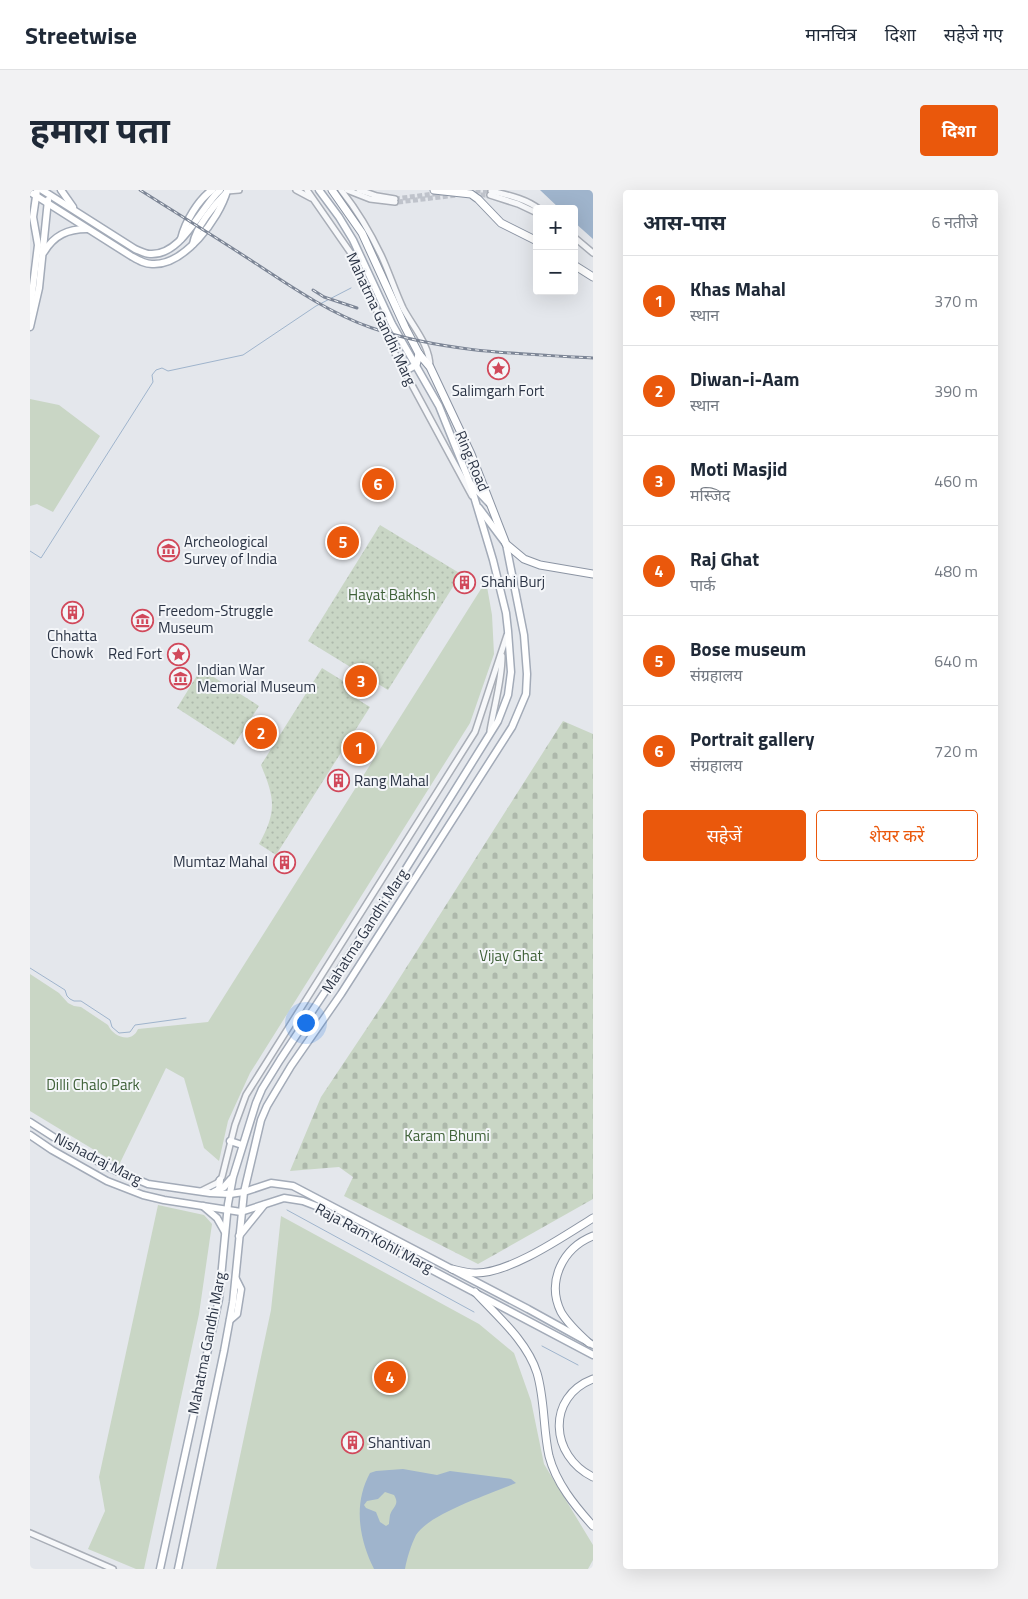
<!DOCTYPE html>
<html lang="hi">
<head>
<meta charset="utf-8">
<style>
	:root { --surface:#fff; --page:#f2f2f3; --text:#1f2937; --muted:#747a83; --line:#e0e1e3; --accent:#ea580c }
	body { margin:0; font-family:"Titillium Web","Noto Sans Devanagari",sans-serif; background:var(--page); color:var(--text) }
	.controls { position:absolute; right:15px; top:15px; display:grid; overflow:hidden; border-radius:5px; box-shadow:0 5px 20px #0002 }
	.controls button { width:45px; height:45px; display:grid; place-items:center; padding:0; border:0; border-bottom:1px solid var(--line); background:var(--surface); color:var(--text); font:25px sans-serif }
	.you { position:absolute; left:275px; top:832px; width:18px; height:18px; margin:-12px; border:4px solid #fff; border-radius:50%; background:#1a73e8; box-shadow:0 0 0 8px #1a73e833 }
	.badge { display:grid; place-items:center; width:32px; height:32px; border-radius:50%; background:var(--accent); color:#fff; font-size:16px; font-weight:700 }
	.pin { position:absolute; translate:-50% -50%; border:2px solid #fff; box-shadow:0 1px 5px #0006 }
	.list { margin:0; padding:0; list-style:none }
	h2 { display:flex; justify-content:space-between; align-items:center; height:65px; margin:0; padding:0 20px; font-size:21px }
	h2 small { font-size:16px; font-weight:400; color:var(--muted) }
	.list li { display:grid; grid-template-columns:32px 1fr auto; gap:15px; align-items:center; box-sizing:border-box; height:90px; padding:0 20px; border-top:1px solid var(--line) }
	.list b { display:block; font-size:19px; white-space:nowrap }
	.list p { margin:0; font-size:16px; white-space:nowrap; color:var(--muted) }
	.list em { font-size:16px; font-style:normal; color:var(--muted) }
	.actions { display:flex; gap:10px; padding:15px 20px }
	.actions a { flex:1; padding:11px 0; border:1px solid var(--accent); border-radius:5px; text-align:center; font-size:18px; color:var(--accent) }
	.actions .main { background:var(--accent); color:#fff }
	.map { position:relative; flex:none; width:563px; height:1379px; overflow:hidden; border-radius:5px }
	header { display:flex; align-items:center; gap:30px; box-sizing:border-box; height:70px; padding:0 25px; background:var(--surface); border-bottom:1px solid var(--line) }
	header strong { font-size:24px }
	nav { display:flex; gap:28px; margin-inline-start:auto; font-size:18px }
	.intro { display:flex; align-items:center; justify-content:space-between; box-sizing:border-box; height:120px; padding:0 30px }
	h1 { margin:0; font-size:35px }
	.button { padding:12px 22px; border-radius:5px; background:var(--accent); color:#fff; font-size:18px; font-weight:700 }
	main { display:flex; gap:30px; padding:0 30px }
	aside { flex:1; background:var(--surface); border-radius:5px; box-shadow:0 5px 20px #0002 }
	.map>svg:first-child { display:block }
	.cemetery { fill:url(#cemetery-stones) }
	.park { fill:#c9d6c5 }
	.garden { fill:url(#garden-dots) }
	.water { fill:#9fb4cc; fill-rule:evenodd }
	.lines { fill:none; stroke-linecap:round; stroke-linejoin:round }
	.stream { stroke:#9fb4cc; stroke-width:1 }
	.minor-tunnel { stroke:#bfc3cb; stroke-width:5; stroke-dasharray:5 2.5; stroke-linecap:butt }
	.minor-casing { stroke:#a9aeb7; stroke-width:8 }
	.major-casing { stroke:#a3abb8; stroke-width:9 }
	.highway-casing { stroke:#8b94a3; stroke-width:9 }
	.minor { stroke:#f7f8fa; stroke-width:5 }
	.major { stroke:#fff; stroke-width:6 }
	.highway { stroke:#fff; stroke-width:7 }
	.rail-casing { stroke:#7d8696; stroke-width:3 }
	.rail { stroke:#f4f6f9; stroke-width:1; stroke-dasharray:4; stroke-linecap:butt }
	.labels { text-anchor:middle; stroke-width:4; stroke-linejoin:round; paint-order:stroke }
	.street-label { font-size:15px; fill:#2b3445; stroke:#f4f6f9 }
	.poi-label { font-size:15px; fill:#2b3445; stroke:#f4f6f9; text-anchor:start }
	.park-label { font-size:15px; fill:#3f6138; stroke:#f4f6f9 }
</style>
</head>
<body>
<header>
<strong>Streetwise</strong>
<nav><a>मानचित्र</a><a>दिशा</a><a>सहेजे गए</a></nav>
</header>
<div class="intro"><h1>हमारा पता</h1><a class="button">दिशा</a></div>
<main>
<div class="map">
<svg width="563" height="1379" viewBox="0 0 563 1379">
	<defs>
		<pattern id="cemetery-stones" width="16" height="16" patternUnits="userSpaceOnUse" patternTransform="scale(1.25)"><rect width="16" height="16" fill="#c9d6c5"/><path d="M2 7V4a2 2 0 0 1 4 0v3zM10 15v-3a2 2 0 0 1 4 0v3z" fill="#adb8ab"/></pattern>
		<pattern id="garden-dots" width="8" height="8" patternUnits="userSpaceOnUse" patternTransform="scale(1.25)"><rect width="8" height="8" fill="#c9d6c5"/><path d="M2 2h.1M6 6h.1" fill="none" stroke="#adb8ab" stroke-width="1.8" stroke-linecap="round"/></pattern>
	</defs>
	<rect width="100%" height="100%" fill="#e4e7ec"/>
	<path class="cemetery" d="M 533,531 L 563,544 L 563,1009 L 448,1074 L 314,1006 L 323,987 L 309,977 L 260,981 L 291,907 L 355,811 Z"/>
	<g class="park">
		<path d="M 0,209 L 29,215 L 70,246 L 23,322 L 7,314 L 0,316 Z"/>
		<path d="M 456,391 L 462,425 L 464,464 L 440,533 L 220,883 L 198,931 L 189,971 L 174,958 L 154,888 L 136,878 L 89,975 L 0,921 L 0,784 L 29,803 L 38,813 L 44,816 L 51,817 L 78,835 C 83,847 102,854 108,839 L 178,832 Z"/>
		<path d="M 128,1015 L 174,1025 L 182,1034 L 169,1124 L 114,1379 L 106,1379 L 58,1359 L 75,1321 L 69,1287 Z"/>
		<path d="M 251,1026 L 449,1134 L 484,1163 L 501,1211 L 514,1274 L 563,1355 L 563,1370 L 558,1379 L 186,1379 L 241,1120 Z"/>
	</g>
	<g class="garden">
		<path d="M 350,335 L 431,384 L 358,500 L 278,451 Z"/>
		<path d="M 292,478 L 331,502 L 327,509 L 340,517 L 246,665 L 229,654 C 247,621 245,609 231,575 Z"/>
		<path d="M 171,479 L 229,516 L 204,555 L 147,518 Z"/>
	</g>
	<g class="water">
		<path d="M 510,0 L 563,0 L 563,49 L 544,32 L 544,19 L 530,19 Z"/>
		<path d="M 373,1279 L 407,1285 L 420,1281 L 481,1289 L 486,1293 C 461,1304 400,1323 386,1345 C 381,1355 377,1368 375,1379 L 344,1379 C 329,1349 323,1314 340,1283 L 346,1281 ZM 355,1302 L 364,1305 C 370,1315 363,1316 360,1325 C 360,1325 359,1333 359,1334 L 356,1336 L 350,1332 L 346,1322 L 336,1318 L 334,1315 L 337,1311 L 348,1309 Z"/>
	</g>
	<g class="lines">
		<g class="stream">
			<path d="M 0,361 L 11,368 L 123,192 L 122,185 L 126,180 L 132,178 L 138,181 L 213,165 L 286,116 L 321,98"/>
			<path d="M 0,778 L 35,800 L 37,806 L 40,809 L 44,811 L 51,811 L 80,830 L 82,837 L 89,843 L 100,842 L 105,835 L 156,828"/>
			<path d="M 257,1020 L 444,1122"/>
			<path d="M 512,1156 L 548,1175"/>
		</g>
		<g class="minor-tunnel">
			<path d="M 438,1 L 461,1"/>
			<path d="M 443,5 L 460,5"/>
			<path d="M 365,9 L 412,3"/>
			<path d="M 368,12 L 427,5"/>
		</g>
		<defs>
			<g id="minor">
				<path d="M 266,0 L 281,8"/>
				<path d="M 277,0 L 327,72 L 362,158 L 442,306"/>
				<path d="M 311,0 C 327,20 340,42 351,65 C 359,82 365,101 373,118 C 383,137 400,155 400,177"/>
				<path d="M 317,0 L 340,9 L 365,12"/>
				<path d="M 329,0 L 347,6 L 365,9"/>
				<path d="M 197,1 L 209,0"/>
				<path d="M 461,1 C 477,5 495,8 509,19"/>
				<path d="M 460,5 L 488,14 L 507,23"/>
				<path d="M 544,47 L 563,63"/>
				<path d="M 460,541 C 464,516 472,491 472,466"/>
				<path d="M 171,1001 L 187,993 L 192,987 L 205,935 L 216,905 L 445,542 L 477,445"/>
				<path d="M 0,1343 L 83,1379"/>
			</g>
			<g id="major">
				<path d="M 12,0 L 105,59 C 110,61 115,64 120,64 C 152,66 170,18 190,0"/>
				<path d="M 31,0 L 43,17"/>
				<path d="M 0,2 L 101,66 C 108,70 114,74 122,74 C 154,76 189,29 197,1"/>
				<path d="M 151,49 C 155,32 168,10 182,0"/>
				<path d="M 163,54 C 166,37 184,15 196,3"/>
				<path d="M 14,62 C 24,45 38,39 57,39"/>
				<path d="M 0,120 L 8,55 L 3,27 L 7,0"/>
				<path d="M 0,137 L 9,98 L 18,10"/>
				<path d="M 375,181 L 386,175"/>
				<path d="M 442,295 L 459,313"/>
				<path d="M 0,932 L 25,948 L 82,979 L 118,994 L 180,1003 L 200,1004 L 214,1002 L 241,993 L 263,996 L 498,1119 L 563,1155"/>
				<path d="M 0,945 L 22,960 L 77,991 L 113,1005 L 134,1010 L 211,1022 L 254,1008 L 273,1011 L 286,1016 L 347,1051 L 563,1165"/>
				<path d="M 200,951 L 212,955"/>
				<path d="M 189,1000 L 190,990"/>
				<path d="M 184,1002 L 194,997 L 201,989"/>
				<path d="M 173,1016 L 187,1028 L 195,1042"/>
				<path d="M 209,1046 L 234,1015"/>
				<path d="M 200,1130 L 207,1124 L 211,1099 L 206,1089"/>
				<path d="M 130,1379 L 189,1109 L 198,1014 L 203,987 L 226,913 L 232,899 L 250,870 L 372,685 L 468,531 L 478,505 L 481,482 L 478,441 L 476,423 L 463,370 L 440,293 L 409,216 L 362,134 L 323,50 L 309,27 L 289,0"/>
				<path d="M 148,1379 L 194,1161 L 203,1112 L 214,1002 L 231,930 L 237,916 L 261,876 L 311,804 L 482,537 L 496,504 L 497,484 L 494,445 L 476,354 L 449,318"/>
			</g>
			<g id="highway">
				<path d="M 302,0 L 332,43 L 375,137 L 389,164 L 400,177 L 441,264 L 476,354 L 494,369 L 510,375 L 563,384"/>
				<path d="M 404,0 L 441,4 L 448,9 L 471,33 L 507,51"/>
				<path d="M 544,75 L 563,87"/>
				<path d="M 386,175 L 389,164"/>
				<path d="M 422,1079 C 430,1081 438,1083 445,1083 C 479,1084 534,1046 563,1028"/>
				<path d="M 445,1102 C 467,1126 497,1151 507,1183 C 515,1210 513,1239 519,1266 C 526,1293 545,1316 563,1336"/>
				<path d="M 559,1153 C 549,1144 538,1134 531,1122 C 516,1091 533,1058 563,1046"/>
				<path d="M 563,1189 C 516,1207 520,1266 563,1287"/>
			</g>
		</defs>
		<use href="#minor" class="minor-casing"/>
		<use href="#major" class="major-casing"/>
		<use href="#highway" class="highway-casing"/>
		<use href="#minor" class="minor"/>
		<use href="#major" class="major"/>
		<use href="#highway" class="highway"/>
		<defs>
			<g id="rail">
				<path d="M 110,0 C 148,24 185,47 222,71 C 260,96 299,123 342,138 C 413,162 489,164 563,168"/>
				<path d="M 283,100 L 294,107 L 327,118"/>
			</g>
		</defs>
		<use href="#rail" class="rail-casing"/>
		<use href="#rail" class="rail"/>
	</g>
	<defs>
		<symbol id="sight-ring" viewBox="-11 -11 22 22"><circle r="9.5" fill="#f4f6f9" stroke="#d1495b" stroke-width="1.5"/><path d="M0-6L1.8-2.2L6-1.7L2.9 1.2L3.7 5.4L0 3.3L-3.7 5.4L-2.9 1.2L-6-1.7L-1.8-2.2Z" fill="#d1495b"/></symbol>
		<symbol id="museum-ring" viewBox="-11 -11 22 22"><circle r="9.5" fill="#f4f6f9" stroke="#d1495b" stroke-width="1.5"/><path d="M0-6L6-3V-2H-6V-3ZM-5-1h2V3h-2ZM-1-1h2V3h-2ZM3-1h2V3H3ZM-6 4H6V6H-6Z" fill="#d1495b"/></symbol>
		<symbol id="building-ring" viewBox="-11 -11 22 22"><circle r="9.5" fill="#f4f6f9" stroke="#d1495b" stroke-width="1.5"/><path d="M-4-6H4V6H1V3H-1V6H-4ZM-2.5-4.3h1.7v1.8h-1.7ZM.8-4.3h1.7v1.8H.8ZM-2.5-1h1.7V.8h-1.7ZM.8-1h1.7V.8H.8Z" fill="#d1495b"/></symbol>
	</defs>
	<g fill-rule="evenodd">
		<use href="#sight-ring" x="456" y="166" width="25" height="25"/>
		<use href="#museum-ring" x="126" y="348" width="25" height="25"/>
		<use href="#building-ring" x="422" y="380" width="25" height="25"/>
		<use href="#building-ring" x="30" y="410" width="25" height="25"/>
		<use href="#museum-ring" x="100" y="418" width="25" height="25"/>
		<use href="#sight-ring" x="136" y="452" width="25" height="25"/>
		<use href="#museum-ring" x="138" y="476" width="25" height="25"/>
		<use href="#building-ring" x="296" y="578" width="25" height="25"/>
		<use href="#building-ring" x="242" y="660" width="25" height="25"/>
		<use href="#building-ring" x="310" y="1240" width="25" height="25"/>
	</g>
	<g class="labels">
		<g class="street-label">
			<text transform="translate(351 129) rotate(65)" y="5">Mahatma Gandhi Marg</text>
			<text transform="translate(442 271) rotate(67)" y="5">Ring Road</text>
			<text transform="translate(335 741) rotate(-57)" y="5">Mahatma Gandhi Marg</text>
			<text transform="translate(68 969) rotate(27)" y="5">Nishadraj Marg</text>
			<text transform="translate(344 1048) rotate(28)" y="5">Raja Ram Kohli Marg</text>
			<text transform="translate(177 1153) rotate(-79)" y="5">Mahatma Gandhi Marg</text>
		</g>
		<g class="poi-label">
			<text x="468" y="206" text-anchor="middle">Salimgarh Fort</text>
			<text x="154" y="357">Archeological<tspan x="154" dy="17">Survey of India</tspan></text>
			<text x="451" y="397">Shahi Burj</text>
			<text x="128" y="426">Freedom-Struggle<tspan x="128" dy="17">Museum</tspan></text>
			<text x="42" y="451" text-anchor="middle">Chhatta<tspan x="42" dy="17">Chowk</tspan></text>
			<text x="132" y="469" text-anchor="end">Red Fort</text>
			<text x="167" y="485">Indian War<tspan x="167" dy="17">Memorial Museum</tspan></text>
			<text x="324" y="596">Rang Mahal</text>
			<text x="238" y="677" text-anchor="end">Mumtaz Mahal</text>
			<text x="338" y="1258">Shantivan</text>
		</g>
		<g class="park-label">
			<text x="362" y="410">Hayat Bakhsh</text>
			<text x="481" y="771">Vijay Ghat</text>
			<text x="63" y="900">Dilli Chalo Park</text>
			<text x="417" y="951">Karam Bhumi</text>
		</g>
	</g>
</svg>
<div class="controls">
<button>+</button>
<button>−</button>
</div>
<div class="you"></div>
<div class="pin badge" style="left:329px;top:558px">1</div>
<div class="pin badge" style="left:231px;top:543px">2</div>
<div class="pin badge" style="left:331px;top:491px">3</div>
<div class="pin badge" style="left:360px;top:1187px">4</div>
<div class="pin badge" style="left:313px;top:352px">5</div>
<div class="pin badge" style="left:348px;top:294px">6</div>
</div>
<aside>
<h2>आस-पास<small>6 नतीजे</small></h2>
<ul class="list">
<li><span class="badge">1</span><div><b>Khas Mahal</b><p>स्थान</p></div><em>370 m</em></li>
<li><span class="badge">2</span><div><b>Diwan-i-Aam</b><p>स्थान</p></div><em>390 m</em></li>
<li><span class="badge">3</span><div><b>Moti Masjid</b><p>मस्जिद</p></div><em>460 m</em></li>
<li><span class="badge">4</span><div><b>Raj Ghat</b><p>पार्क</p></div><em>480 m</em></li>
<li><span class="badge">5</span><div><b>Bose museum</b><p>संग्रहालय</p></div><em>640 m</em></li>
<li><span class="badge">6</span><div><b>Portrait gallery</b><p>संग्रहालय</p></div><em>720 m</em></li>
</ul>
<div class="actions"><a class="main">सहेजें</a><a>शेयर करें</a></div>
</aside>
</main>
</body>
</html>
